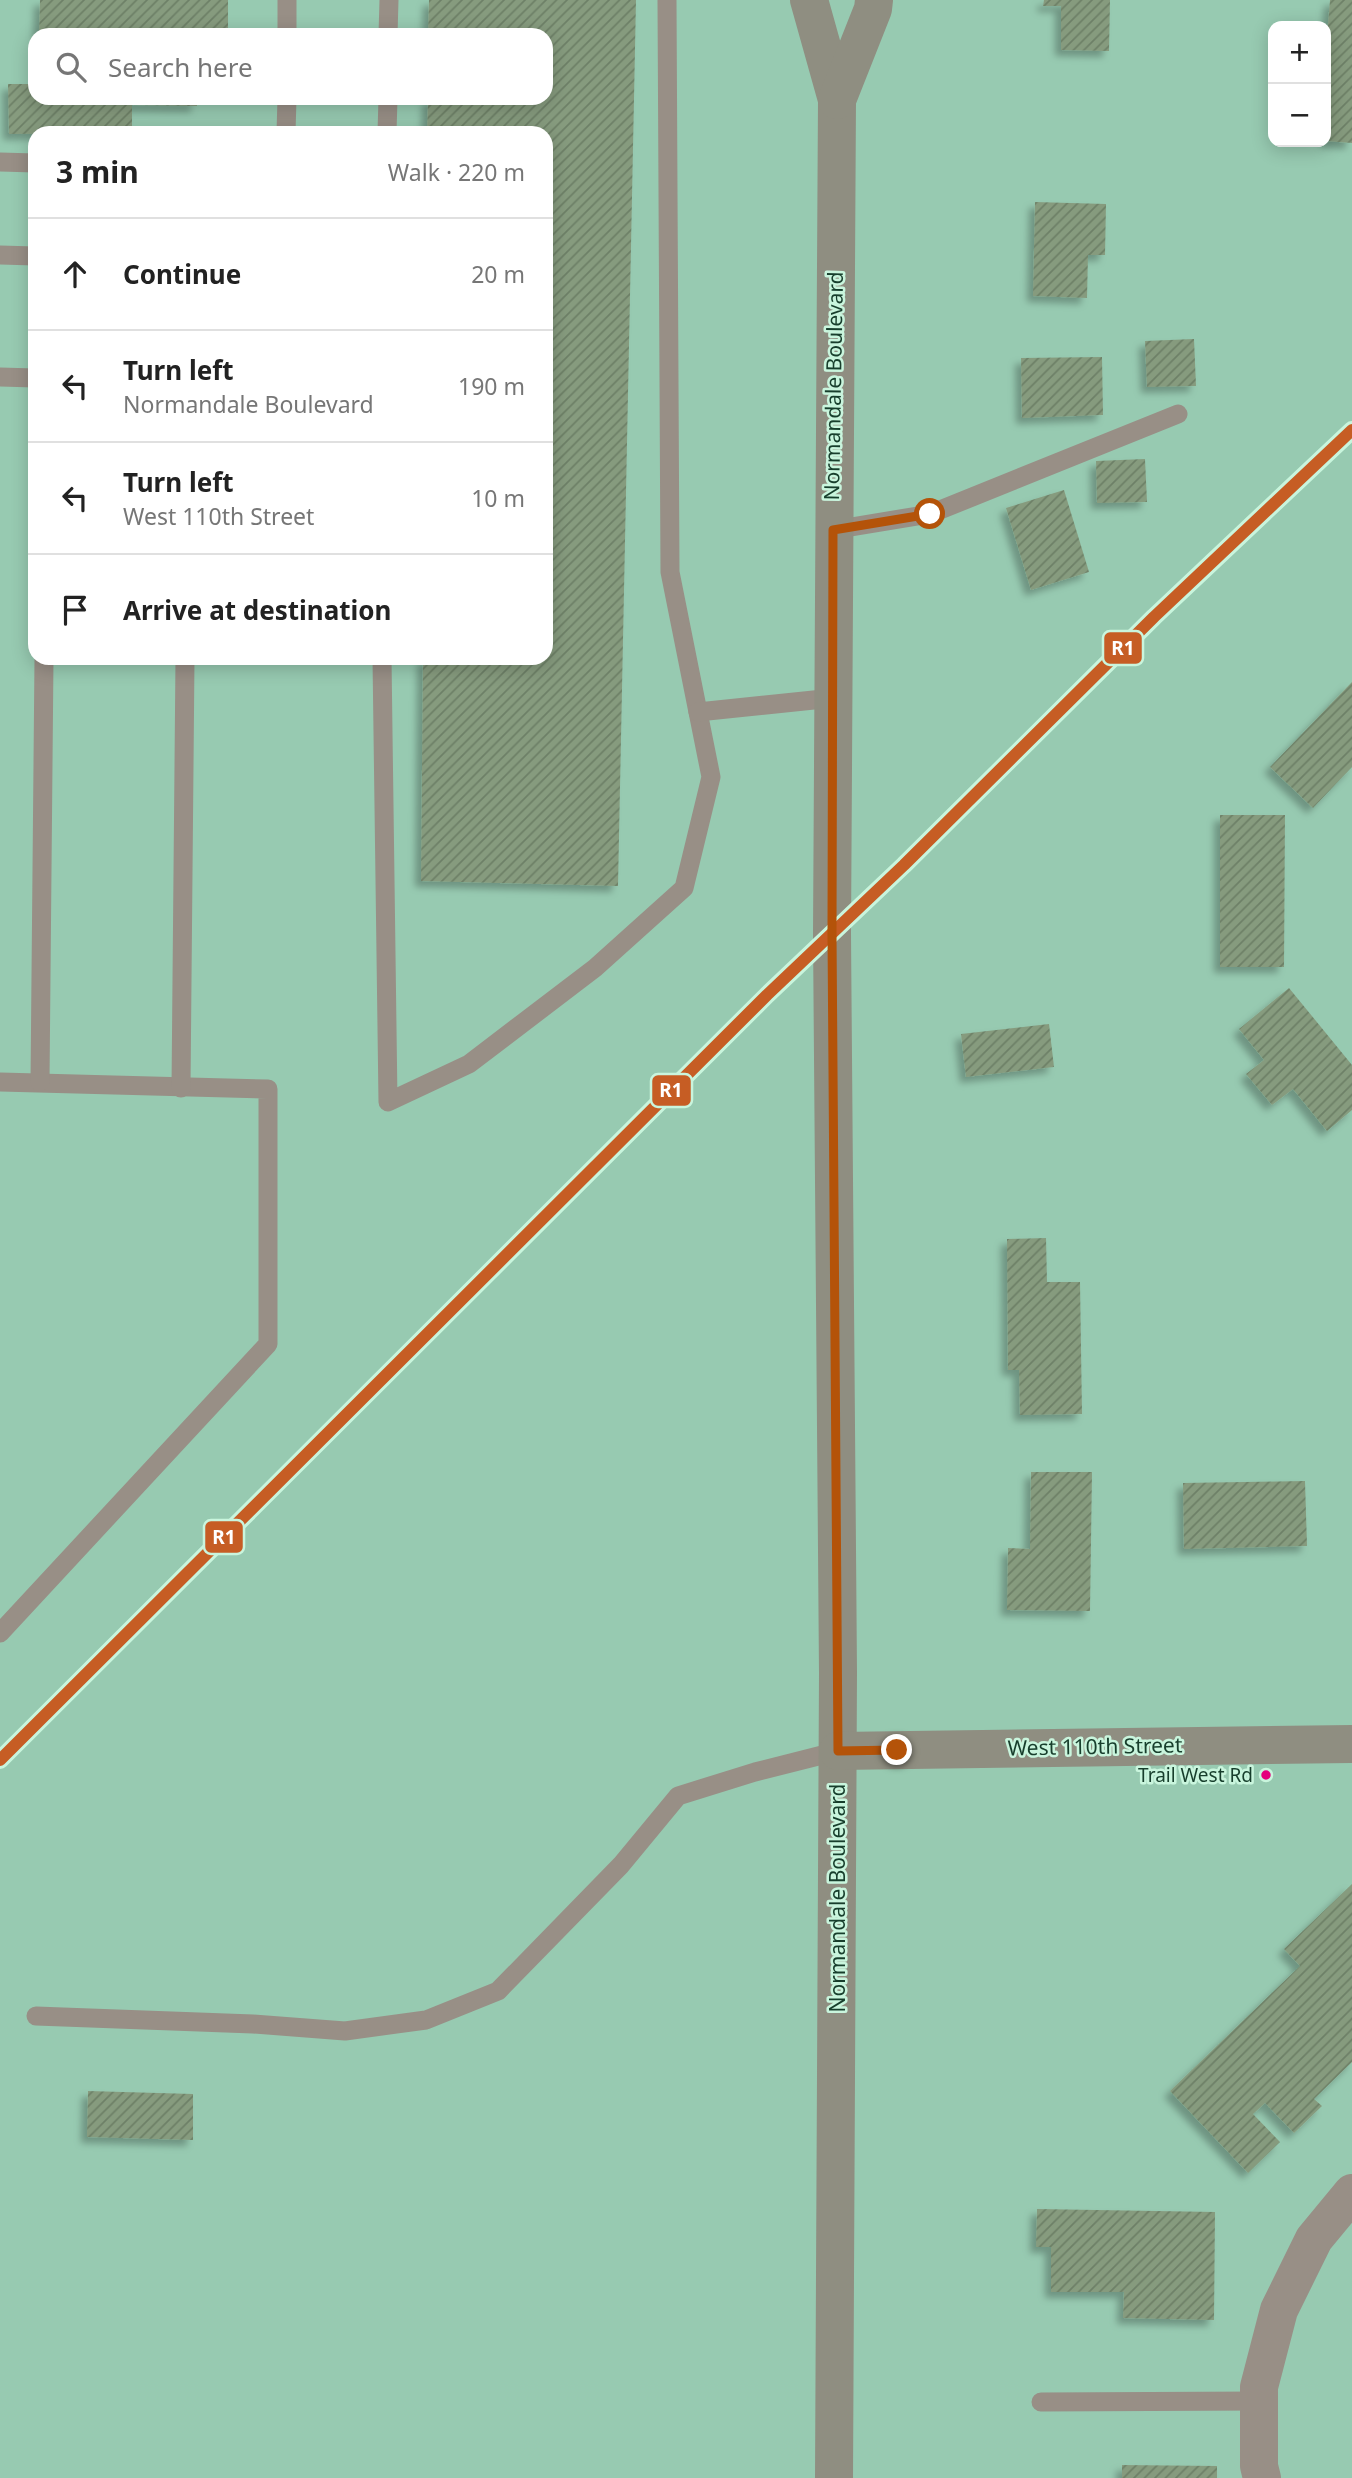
<!DOCTYPE html>
<html lang="en">
<head>
<meta charset="utf-8">
<style>
	:root { --surface:#fff; --page:#f2f2f2; --text:#222; --muted:#767676; --line:#e0e0e0 }
	body { margin:0; font-family:"Noto Sans",sans-serif; background:var(--page); color:var(--text) }
	.controls { position:absolute; right:21px; top:21px; display:grid; overflow:hidden; border-radius:14px; box-shadow:0 4px 18px #0003 }
	.controls button { width:63px; height:63px; display:grid; place-items:center; padding:0; border:0; border-bottom:2px solid var(--line); background:var(--surface); color:var(--text); font:35px sans-serif }
	.stop { position:absolute; width:21px; height:21px; margin:-16px; border:5px solid #b45309; border-radius:50%; background:#fff }
	.stop.end { background:#b45309; border-color:#fff; box-shadow:0 2px 7px #0008 }
	.list { margin:0; padding:0; list-style:none }
	h2 { display:flex; justify-content:space-between; align-items:center; height:91px; margin:0; padding:0 28px; font-size:30px }
	h2 small { font-size:23px; font-weight:400; color:var(--muted) }
	.list li { display:grid; grid-template-columns:46px 1fr auto; gap:21px; align-items:center; box-sizing:border-box; height:112px; padding:0 28px; border-top:2px solid var(--line) }
	.list b { display:block; font-size:26px; white-space:nowrap }
	.list p { margin:0; font-size:23px; white-space:nowrap; color:var(--muted) }
	.list em { font-size:23px; font-style:normal; color:var(--muted) }
	.icon { flex:none; width:38px; height:38px; fill:none; stroke:currentColor; stroke-width:2; stroke-linecap:round; stroke-linejoin:round }
	.map { position:relative; flex:none; width:1352px; height:2478px; overflow:hidden }
	.search { position:absolute; background:var(--surface); box-shadow:0 4px 18px #0003; left:28px; top:28px; width:525px; height:77px; display:flex; align-items:center; gap:18px; box-sizing:border-box; padding:0 24px; border-radius:21px; color:var(--muted); font-size:26px }
	.panel { position:absolute; background:var(--surface); box-shadow:0 4px 18px #0003; left:28px; top:126px; width:525px; height:539px; border-radius:21px }
	.map>svg:first-child { display:block }
	.building { fill:url(#building-hatch); filter:url(#shadow) }
	.lines { fill:none; stroke-linecap:round; stroke-linejoin:round }
	.lane { stroke:#988f86; stroke-width:19 }
	.street { stroke:#988f86; stroke-width:38 }
	.secondary { stroke:#8f8e81; stroke-width:38 }
	.rail-1-casing { stroke:#c9f5dd; stroke-width:18 }
	.rail-1 { stroke:#c65d24; stroke-width:12 }
	.route { stroke:#b45309; stroke-width:9 }
	.bus-dot { fill:#e5007d; stroke:#c9f5dd; stroke-width:2.5 }
	.labels { text-anchor:middle; stroke-width:5; stroke-linejoin:round; paint-order:stroke }
	.bus-label { font-size:19px; fill:#173e2c; stroke:#c9f5dd; text-anchor:end }
	.street-label { font-size:21px; fill:#173e2c; stroke:#c9f5dd }
	.line-badge { stroke:#c9f5dd; stroke-width:2.5 }
	.badge-label { font-size:19px; text-anchor:middle; font-weight:bold; fill:#fff }
</style>
</head>
<body>
<div class="map">
<svg width="1352" height="2478" viewBox="0 0 1352 2478">
	<defs>
		<pattern id="building-hatch" width="6" height="6" patternUnits="userSpaceOnUse" patternTransform="scale(1.75)"><rect width="6" height="6" fill="#869b7e"/><path d="M-1 1l2-2M0 6l6-6M5 7l2-2" fill="none" stroke="#6d8067"/></pattern>
		<filter id="shadow"><feDropShadow dx="-6" dy="6" stdDeviation="3.5" flood-color="#0004"/></filter>
	</defs>
	<rect width="100%" height="100%" fill="#97cab1"/>
	<g class="building">
		<path d="M 40,0 L 228,0 L 228,35 L 39,35 Z"/>
		<path d="M 429,0 L 636,0 L 618,886 L 421,881 L 423,658 L 546,658 L 546,133 L 427,133 L 428,98 L 546,98 L 546,35 L 428,35 Z"/>
		<path d="M 1044,0 L 1110,0 L 1109,51 L 1061,50 L 1061,6 L 1043,6 Z"/>
		<path d="M 1330,0 L 1352,0 L 1352,143 L 1326,141 L 1326,93 L 1330,49 L 1326,47 Z"/>
		<path d="M 8,84 L 35,84 L 35,98 L 197,98 L 197,106 L 132,105 L 132,133 L 9,134 Z"/>
		<path d="M 1035,202 L 1106,204 L 1105,255 L 1088,255 L 1087,298 L 1033,296 Z"/>
		<path d="M 1194,339 L 1196,386 L 1147,387 L 1145,341 Z"/>
		<path d="M 1102,357 L 1103,415 L 1022,418 L 1021,358 Z"/>
		<path d="M 1145,459 L 1147,502 L 1097,503 L 1096,461 Z"/>
		<path d="M 1064,490 L 1089,572 L 1031,590 L 1006,508 Z"/>
		<path d="M 1352,682 L 1352,767 L 1313,808 L 1270,767 Z"/>
		<path d="M 1220,815 L 1285,815 L 1284,967 L 1220,967 Z"/>
		<path d="M 1289,988 L 1352,1065 L 1352,1110 L 1327,1131 L 1293,1089 L 1272,1105 L 1246,1074 L 1264,1060 L 1239,1029 Z"/>
		<path d="M 1049,1024 L 1054,1067 L 966,1077 L 961,1034 Z"/>
		<path d="M 1046,1238 L 1047,1282 L 1080,1282 L 1082,1414 L 1020,1415 L 1019,1370 L 1008,1370 L 1007,1239 Z"/>
		<path d="M 1031,1472 L 1092,1472 L 1090,1611 L 1007,1610 L 1008,1548 L 1030,1549 Z"/>
		<path d="M 1305,1481 L 1307,1546 L 1184,1549 L 1183,1483 Z"/>
		<path d="M 1352,1884 L 1352,2062 L 1314,2099 L 1322,2106 L 1294,2133 L 1265,2103 L 1253,2114 L 1280,2142 L 1248,2173 L 1170,2091 L 1300,1966 L 1284,1949 Z"/>
		<path d="M 88,2091 L 193,2094 L 193,2140 L 87,2137 Z"/>
		<path d="M 1037,2209 L 1215,2212 L 1214,2320 L 1123,2318 L 1124,2292 L 1051,2292 L 1051,2247 L 1036,2247 Z"/>
		<path d="M 1122,2465 L 1217,2466 L 1217,2478 L 1122,2478 Z"/>
	</g>
	<g class="lines">
		<g class="lane">
			<path d="M 287,35 L 287,0"/>
			<path d="M 388,35 L 389,0"/>
			<path d="M 286,133 L 287,98"/>
			<path d="M 387,133 L 388,98"/>
			<path d="M 0,162 L 35,163"/>
			<path d="M 0,255 L 35,256"/>
			<path d="M 0,377 L 35,378"/>
			<path d="M 833,530 L 930,514 L 1178,414"/>
			<path d="M 382,658 L 388,1102 L 469,1064 L 595,968 L 684,888 L 711,777 L 670,572 L 667,0"/>
			<path d="M 698,712 L 833,698"/>
			<path d="M 0,1082 L 268,1089 L 268,1344 L 0,1633"/>
			<path d="M 40,1082 L 44,658"/>
			<path d="M 181,1088 L 185,658"/>
			<path d="M 36,2016 L 253,2024 L 345,2031 L 426,2020 L 498,1991 L 621,1865 L 678,1796 L 755,1772 L 838,1751"/>
			<path d="M 1041,2402 L 1259,2401"/>
		</g>
		<path class="street" d="M 1262,2478 L 1259,2466 L 1259,2387 L 1279,2310 L 1314,2239 L 1352,2193"/>
		<g class="secondary">
			<path d="M 809,0 L 837,100 L 832,934 L 838,1673 L 834,2478"/>
			<path d="M 837,100 L 873,9 L 874,0"/>
			<path d="M 838,1751 L 1352,1744"/>
		</g>
		<defs>
			<path id="rail-1" d="M 0,1760 L 767,995 L 904,865 L 1154,617 L 1352,430"/>
		</defs>
		<use href="#rail-1" class="rail-1-casing"/>
		<use href="#rail-1" class="rail-1"/>
	</g>
	<g class="lines">
		<path class="route" d="M 897,1750 L 838,1751 L 832,934 L 833,530 L 930,514"/>
	</g>
	<circle class="bus-dot" cx="1266" cy="1775" r="6"/>
	<g class="labels">
		<g class="bus-label">
			<text x="1253" y="1782">Trail West Rd</text>
		</g>
		<g class="street-label">
			<text transform="translate(834 386) rotate(-89)" y="7">Normandale Boulevard</text>
			<text transform="translate(1095 1747) rotate(-1)" y="7">West 110th Street</text>
			<text transform="translate(838 1898) rotate(-90)" y="7">Normandale Boulevard</text>
		</g>
	</g>
	<g class="line-badge">
		<rect x="1103" y="631" width="40" height="34" rx="7" fill="#c65d24"/>
		<rect x="651" y="1074" width="41" height="33" rx="7" fill="#c65d24"/>
		<rect x="204" y="1520" width="40" height="34" rx="7" fill="#c65d24"/>
	</g>
	<g class="badge-label">
		<text x="1123" y="655">R1</text>
		<text x="671" y="1097">R1</text>
		<text x="224" y="1544">R1</text>
	</g>
</svg>
<div class="controls">
<button>+</button>
<button>−</button>
</div>
<div class="stop" style="left:930px;top:514px"></div>
<div class="stop end" style="left:897px;top:1750px"></div>
<div class="search"><svg class="icon" aria-label="search" viewBox="0 0 24 24"><circle cx="10" cy="10" r="6"/><path d="M15 15l6 6"/></svg>Search here</div>
<section class="panel">
<h2>3 min<small>Walk · 220 m</small></h2>
<ul class="list">
<li><svg class="icon" aria-label="ahead" viewBox="0 0 24 24"><path d="M12 20V5M6 11l6-6 6 6"/></svg><div><b>Continue</b></div><em>20 m</em></li>
<li><svg class="icon" aria-label="left" viewBox="0 0 24 24"><path d="M17 20v-9H6M10 6l-5 5 5 5"/></svg><div><b>Turn left</b><p>Normandale Boulevard</p></div><em>190 m</em></li>
<li><svg class="icon" aria-label="left" viewBox="0 0 24 24"><path d="M17 20v-9H6M10 6l-5 5 5 5"/></svg><div><b>Turn left</b><p>West 110th Street</p></div><em>10 m</em></li>
<li><svg class="icon" aria-label="arrive" viewBox="0 0 24 24"><path d="M6 21V4h12l-3 4 3 4H6"/></svg><div><b>Arrive at destination</b></div></li>
</ul>
</section>
</div>
</body>
</html>
